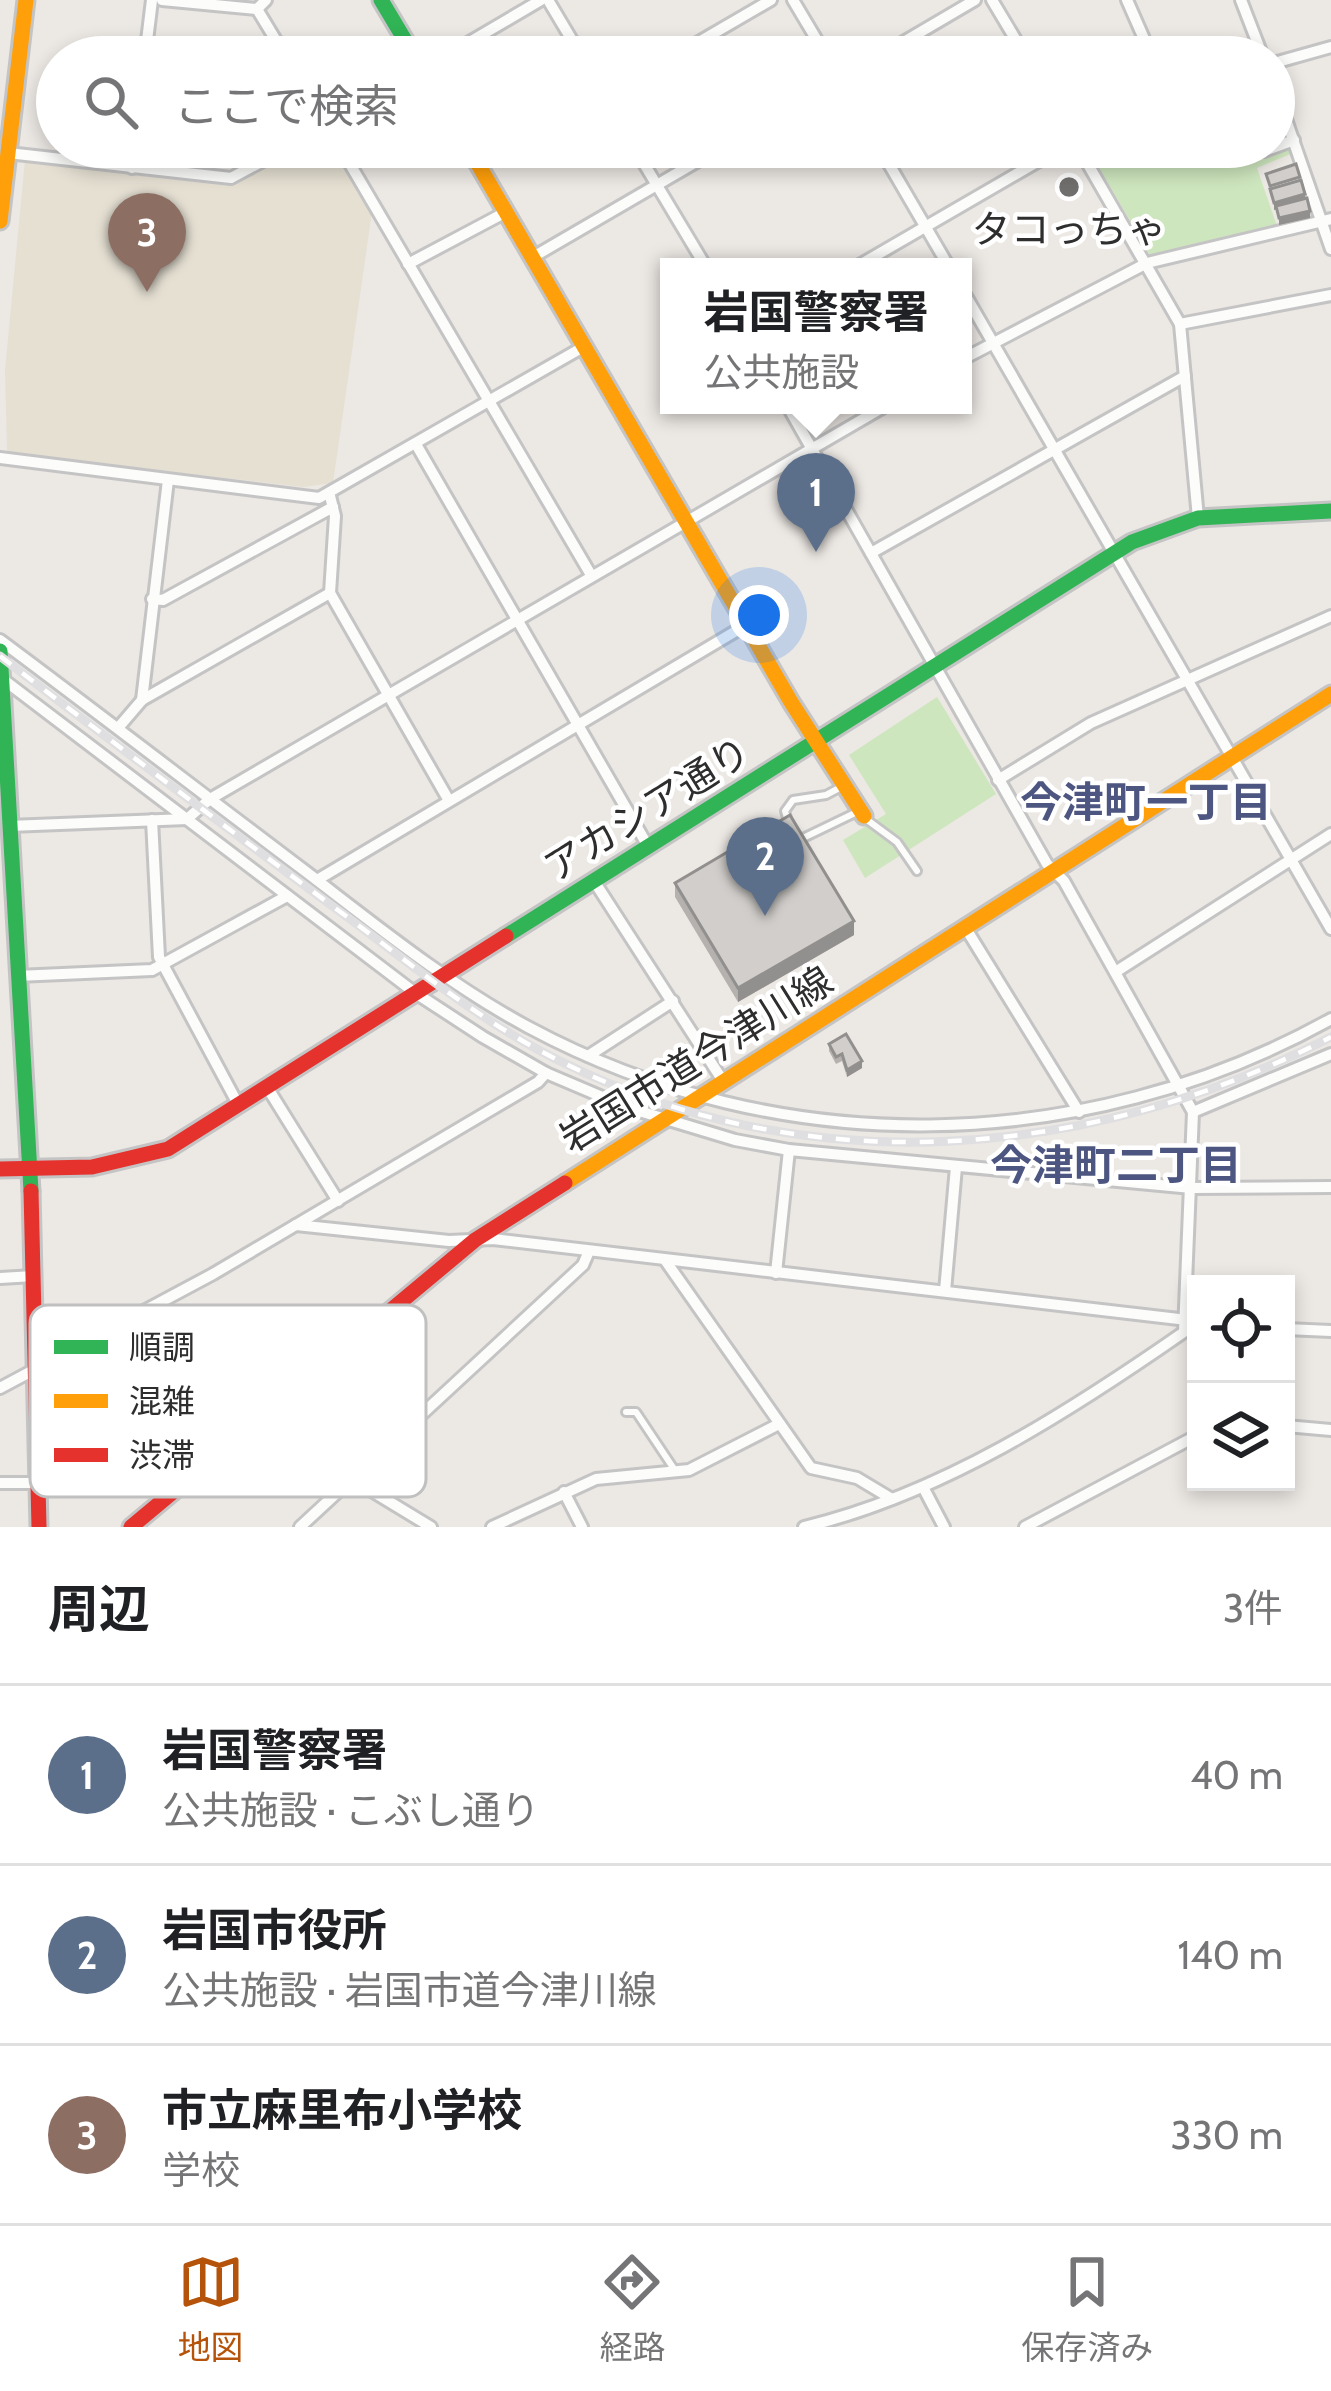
<!DOCTYPE html>
<html lang="ja">
<head>
<meta charset="utf-8">
<style>
	:root { --surface:#fff; --page:#f2f2f2; --text:#202124; --muted:#757577; --line:#e0e0e0; --accent:#b45309 }
	body { margin:0; font-family:Cabin,"Noto Sans JP",sans-serif; background:var(--page); color:var(--text) }
	.controls { position:absolute; right:36px; bottom:36px; display:grid; overflow:hidden; border-radius:0px; box-shadow:0 6px 18px #0003 }
	.controls button { width:108px; height:108px; display:grid; place-items:center; padding:0; border:0; border-bottom:3px solid var(--line); background:var(--surface); color:var(--text); font:60px sans-serif }
	.you { position:absolute; left:759px; top:615px; width:42px; height:42px; margin:-30px; border:9px solid #fff; border-radius:50%; background:#1a73e8; box-shadow:0 0 0 18px #1a73e833 }
	.badge { display:grid; place-items:center; width:78px; height:78px; border-radius:50%; background:var(--accent); color:#fff; font-size:39px; font-weight:700 }
	.pin { position:absolute; translate:-50% -99px; filter:drop-shadow(0 3px 6px #0008) }
	.pin::after { content:''; position:absolute; top:63px; width:42px; height:36px; background:inherit; clip-path:polygon(0 0,100% 0,50% 100%) }
	.popup { position:absolute; left:660px; top:258px; width:312px; height:156px; box-sizing:border-box; display:grid; place-content:center; border-radius:0px; background:var(--surface); filter:drop-shadow(0 3px 9px #0005); font-size:39px; white-space:nowrap; color:var(--muted) }
	.popup b { font-size:45px; color:var(--text) }
	.popup::after { content:''; position:absolute; left:50%; top:100%; margin-left:-24px; border:24px solid transparent; border-top-color:var(--surface) }
	.list { margin:0; padding:0; list-style:none }
	h2 { display:flex; justify-content:space-between; align-items:center; height:156px; margin:0; padding:0 48px; font-size:51px }
	h2 small { font-size:39px; font-weight:400; color:var(--muted) }
	.list li { display:grid; grid-template-columns:78px 1fr auto; gap:36px; align-items:center; box-sizing:border-box; height:180px; padding:0 48px; border-top:3px solid var(--line) }
	.list b { display:block; font-size:45px; white-space:nowrap }
	.list p { margin:0; font-size:39px; white-space:nowrap; color:var(--muted) }
	.list em { font-size:39px; font-style:normal; color:var(--muted) }
	.icon { flex:none; width:66px; height:66px; fill:none; stroke:currentColor; stroke-width:2; stroke-linecap:round; stroke-linejoin:round }
	.map { position:relative; flex:none; width:1331px; height:1527px; overflow:hidden }
	.search { position:absolute; background:var(--surface); box-shadow:0 6px 18px #0003; left:36px; right:36px; top:36px; height:132px; display:flex; align-items:center; gap:30px; box-sizing:border-box; padding:0 42px; border-radius:66px; color:var(--muted); font-size:45px }
	.sheet { height:696px; background:var(--surface) }
	nav { display:flex; justify-content:space-around; align-items:center; box-sizing:border-box; height:168px; border-top:3px solid var(--line); background:var(--surface); font-size:33px; color:var(--muted) }
	nav a { display:grid; justify-items:center; gap:6px }
	nav .on { color:var(--accent) }
	.map>svg:first-child { display:block }
	.education { fill:#e6e0d3 }
	.green { fill:#cee6be }
	.lines { fill:none; stroke-linecap:round; stroke-linejoin:round }
	.lane-casing { stroke:#c5c4c5; stroke-width:12 }
	.street-casing { stroke:#c5c4c5; stroke-width:16 }
	.fast-casing { stroke:#c5c4c5; stroke-width:21 }
	.slow-casing { stroke:#c5c4c5; stroke-width:21 }
	.jam-casing { stroke:#c5c4c5; stroke-width:21 }
	.lane { stroke:#fcfcfb; stroke-width:6 }
	.street { stroke:#fcfcfb; stroke-width:10 }
	.fast { stroke:#30b455; stroke-width:15 }
	.slow { stroke:#ff9f0a; stroke-width:15 }
	.jam { stroke:#e5322d; stroke-width:15 }
	.rail-casing { stroke:#dfdfe1; stroke-width:9 }
	.rail { stroke:#fff; stroke-width:4.5; stroke-dasharray:14; stroke-linecap:butt }
	.wall { fill:#b4b1af }
	.shaded-wall { fill:#92908e }
	.building { fill:#d1cecb; stroke:#92908e; stroke-width:3 }
	.poi-dot { fill:#706f6e; stroke:#fff; stroke-width:4.5 }
	.labels { text-anchor:middle; stroke-width:9; stroke-linejoin:round; paint-order:stroke }
	.poi-label { font-size:39px; fill:#2e2e2e; stroke:#fff }
	.street-label { font-size:39px; fill:#2e2e2e; stroke:#fff }
	.neighbourhood-label { font-size:42px; font-weight:bold; fill:#4d5680; stroke:#fff }
	.key { fill:#fff; stroke:#c0c0c0; stroke-width:3 }
	.key-label { font-size:33px; fill:#2e2e2e }
</style>
</head>
<body>
<div class="map">
<svg width="1331" height="1527" viewBox="0 0 1331 1527">
	<rect width="100%" height="100%" fill="#ece8e4"/>
	<path class="education" d="M 302,147 L 334,147 L 372,212 L 333,483 L 303,487 L 7,453 L 5,370 L 25,160 L 234,183 Z"/>
	<g class="green">
		<path d="M 1288,124 L 1298,151 L 1257,168 L 1277,226 L 1150,255 L 1087,147 L 1274,147 L 1274,129 Z"/>
		<path d="M 937,697 L 996,794 L 865,878 L 843,840 L 886,814 L 849,755 Z"/>
	</g>
	<g class="lines">
		<defs>
			<g id="lane">
				<path d="M 866,819 L 897,842 L 917,871"/>
				<path d="M 789,825 L 785,811 L 793,800 L 826,795 L 843,786"/>
				<path d="M 801,839 L 857,812"/>
				<path d="M 626,1412 L 636,1412 L 674,1469"/>
			</g>
			<g id="street">
				<path d="M 162,0 L 257,9 L 266,0"/>
				<path d="M 548,0 L 582,57"/>
				<path d="M 793,0 L 827,57"/>
				<path d="M 992,0 L 1026,57"/>
				<path d="M 1127,0 L 1152,57"/>
				<path d="M 1241,0 L 1263,57"/>
				<path d="M 257,9 L 286,57"/>
				<path d="M 145,57 L 152,0"/>
				<path d="M 444,57 L 541,0"/>
				<path d="M 673,57 L 771,0"/>
				<path d="M 878,57 L 975,0"/>
				<path d="M 1274,63 L 1331,47"/>
				<path d="M 1274,85 L 1331,249"/>
				<path d="M 340,147 L 591,575"/>
				<path d="M 634,147 L 706,267"/>
				<path d="M 879,147 L 949,267"/>
				<path d="M 1078,147 L 1180,324 L 1198,518"/>
				<path d="M 1264,151 L 1294,140"/>
				<path d="M 8,153 L 231,178 L 289,147"/>
				<path d="M 132,168 L 135,147"/>
				<path d="M 533,257 L 722,147"/>
				<path d="M 408,264 L 506,212"/>
				<path d="M 856,267 L 1063,147"/>
				<path d="M 963,291 L 1331,929"/>
				<path d="M 1180,324 L 1331,295"/>
				<path d="M 963,359 L 1147,263 L 1331,219"/>
				<path d="M 787,405 L 1047,864 L 1064,881 L 1193,1112 L 1184,1332 C 1069,1412 942,1494 804,1527"/>
				<path d="M 417,446 L 649,848"/>
				<path d="M 0,458 L 319,498 L 585,346"/>
				<path d="M 330,496 L 335,516 L 330,593 L 448,799"/>
				<path d="M 871,553 L 1185,376"/>
				<path d="M 152,599 L 163,600 L 333,507"/>
				<path d="M 0,640 C 102,716 203,794 305,871 C 377,926 448,984 528,1027 C 779,1162 1083,1157 1331,1019"/>
				<path d="M 0,677 L 414,992 L 483,1037 L 546,1073 L 626,1107 L 735,1140 L 789,1150 L 1192,1188 L 1331,1187"/>
				<path d="M 142,700 L 168,480"/>
				<path d="M 118,728 L 142,700 L 330,593"/>
				<path d="M 998,780 L 1091,723 L 1331,616"/>
				<path d="M 152,820 L 159,957 L 239,1106"/>
				<path d="M 9,826 L 187,819 L 210,799 L 887,405"/>
				<path d="M 317,880 L 746,625"/>
				<path d="M 594,881 L 723,1081"/>
				<path d="M 965,927 L 1079,1112"/>
				<path d="M 1117,971 L 1331,834"/>
				<path d="M 17,976 L 152,970 L 287,896"/>
				<path d="M 588,1056 L 673,1001"/>
				<path d="M 267,1087 L 338,1201"/>
				<path d="M 1193,1112 L 1331,1054"/>
				<path d="M 296,1225 L 449,1241 L 493,1239 L 1196,1321"/>
				<path d="M 665,1260 L 811,1468 L 857,1478 L 892,1499"/>
				<path d="M 776,1273 L 789,1150"/>
				<path d="M 0,1278 L 34,1276"/>
				<path d="M 945,1291 L 956,1167"/>
				<path d="M 1286,1329 L 1331,1331"/>
				<path d="M 0,1388 L 213,1274 L 538,1082 L 546,1073"/>
				<path d="M 1286,1426 L 1331,1430"/>
				<path d="M 352,1479 L 431,1527"/>
				<path d="M 0,1483 L 39,1483"/>
				<path d="M 923,1487 L 944,1527"/>
				<path d="M 564,1492 L 582,1527"/>
				<path d="M 300,1527 L 583,1265 L 589,1251"/>
				<path d="M 492,1527 L 596,1479 L 689,1470 L 779,1424"/>
				<path d="M 1025,1527 L 1196,1436"/>
			</g>
			<g id="fast">
				<path d="M 381,0 L 415,57"/>
				<path d="M 0,651 L 31,1191"/>
				<path d="M 506,936 L 1132,542 L 1198,518 L 1331,511"/>
			</g>
			<g id="slow">
				<path d="M 468,147 L 791,702 L 864,816"/>
				<path d="M 0,221 L 26,0"/>
				<path d="M 565,1183 L 1331,694"/>
			</g>
			<g id="jam">
				<path d="M 0,1169 L 92,1167 L 168,1149 L 506,936"/>
				<path d="M 31,1191 L 39,1527"/>
				<path d="M 131,1527 L 475,1240 L 565,1183"/>
			</g>
		</defs>
		<use href="#lane" class="lane-casing"/>
		<use href="#street" class="street-casing"/>
		<use href="#fast" class="fast-casing"/>
		<use href="#slow" class="slow-casing"/>
		<use href="#jam" class="jam-casing"/>
		<use href="#lane" class="lane"/>
		<use href="#street" class="street"/>
		<use href="#fast" class="fast"/>
		<use href="#slow" class="slow"/>
		<use href="#jam" class="jam"/>
		<defs>
			<path id="rail" d="M 0,656 C 111,741 223,825 335,908 C 409,962 477,1020 560,1061 C 805,1184 1092,1160 1331,1037"/>
		</defs>
		<use href="#rail" class="rail-casing"/>
		<use href="#rail" class="rail"/>
	</g>
	<g class="wall">
		<path d="M 675,883 L 854,935 L 738,1002 L 675,897 Z"/>
		<path d="M 829,1044 L 862,1068 L 847,1077 L 842,1061 L 836,1064 L 829,1051 Z"/>
	</g>
	<g class="shaded-wall">
		<path d="M 1305,194 L 1305,201 L 1274,210 L 1274,203 Z"/>
		<path d="M 1310,211 L 1310,218 L 1279,225 L 1279,218 Z"/>
		<path d="M 854,921 L 854,935 L 738,1002 L 738,988 Z"/>
		<path d="M 862,1061 L 862,1068 L 847,1077 L 847,1070 Z"/>
	</g>
	<g class="building">
		<path d="M 1296,164 L 1300,177 L 1270,186 L 1266,174 Z"/>
		<path d="M 1301,180 L 1305,194 L 1274,203 L 1270,189 Z"/>
		<path d="M 1307,198 L 1310,211 L 1279,218 L 1276,206 Z"/>
		<path d="M 790,815 L 854,921 L 738,988 L 675,883 Z"/>
		<path d="M 846,1034 L 862,1061 L 847,1070 L 842,1054 L 836,1057 L 829,1044 Z"/>
	</g>
	<circle class="poi-dot" cx="1069" cy="187" r="12"/>
	<g class="labels">
		<g class="poi-label">
			<text x="1069" y="243">タコっちゃ</text>
		</g>
		<g class="street-label">
			<text transform="translate(647 809) rotate(-32)" y="14">アカシア通り</text>
			<text transform="translate(696 1059) rotate(-32)" y="14">岩国市道今津川線</text>
		</g>
		<g class="neighbourhood-label">
			<text x="1146" y="817">今津町一丁目</text>
			<text x="1116" y="1180">今津町二丁目</text>
		</g>
	</g>
	<rect x="30" y="1305" width="396" height="192" rx="18" class="key"/>
	<rect x="54" y="1340" width="54" height="14" fill="#30b455"/>
	<rect x="54" y="1394" width="54" height="14" fill="#ff9f0a"/>
	<rect x="54" y="1448" width="54" height="14" fill="#e5322d"/>
	<g class="key-label">
		<text x="129" y="1359">順調</text>
		<text x="129" y="1413">混雑</text>
		<text x="129" y="1467">渋滞</text>
	</g>
</svg>
<div class="controls">
<button><svg class="icon" aria-label="locate" viewBox="0 0 24 24"><circle cx="12" cy="12" r="6"/><path d="M12 2v4M12 18v4M2 12h4M18 12h4"/></svg></button>
<button><svg class="icon" aria-label="layers" viewBox="0 0 24 24"><path d="M12 4l9 5-9 5-9-5zM3 14l9 5 9-5"/></svg></button>
</div>
<div class="you"></div>
<div class="pin badge" style="left:816px;top:552px;background:#5c6f8a">1</div>
<div class="popup"><b>岩国警察署</b>公共施設</div>
<div class="pin badge" style="left:765px;top:916px;background:#5c6f8a">2</div>
<div class="pin badge" style="left:147px;top:292px;background:#8d6e63">3</div>
<div class="search"><svg class="icon" aria-label="search" viewBox="0 0 24 24"><circle cx="10" cy="10" r="6"/><path d="M15 15l6 6"/></svg>ここで検索</div>
</div>
<section class="sheet">
<h2>周辺<small>3件</small></h2>
<ul class="list">
<li><span class="badge" style="background:#5c6f8a">1</span><div><b>岩国警察署</b><p>公共施設 · こぶし通り</p></div><em>40 m</em></li>
<li><span class="badge" style="background:#5c6f8a">2</span><div><b>岩国市役所</b><p>公共施設 · 岩国市道今津川線</p></div><em>140 m</em></li>
<li><span class="badge" style="background:#8d6e63">3</span><div><b>市立麻里布小学校</b><p>学校</p></div><em>330 m</em></li>
</ul>
</section>
<nav>
<a class="on"><svg class="icon" aria-label="map" viewBox="0 0 24 24"><path d="M3 6l6-2 6 2 6-2v14l-6 2-6-2-6 2zM9 4v14M15 6v14"/></svg>地図</a>
<a><svg class="icon" aria-label="directions" viewBox="0 0 24 24"><path d="M12 3l9 9-9 9-9-9zM9 14v-3h6M13 9l2 2-2 2"/></svg>経路</a>
<a><svg class="icon" aria-label="saved" viewBox="0 0 24 24"><path d="M7 4h10v16l-5-4-5 4z"/></svg>保存済み</a>
</nav>
</body>
</html>
